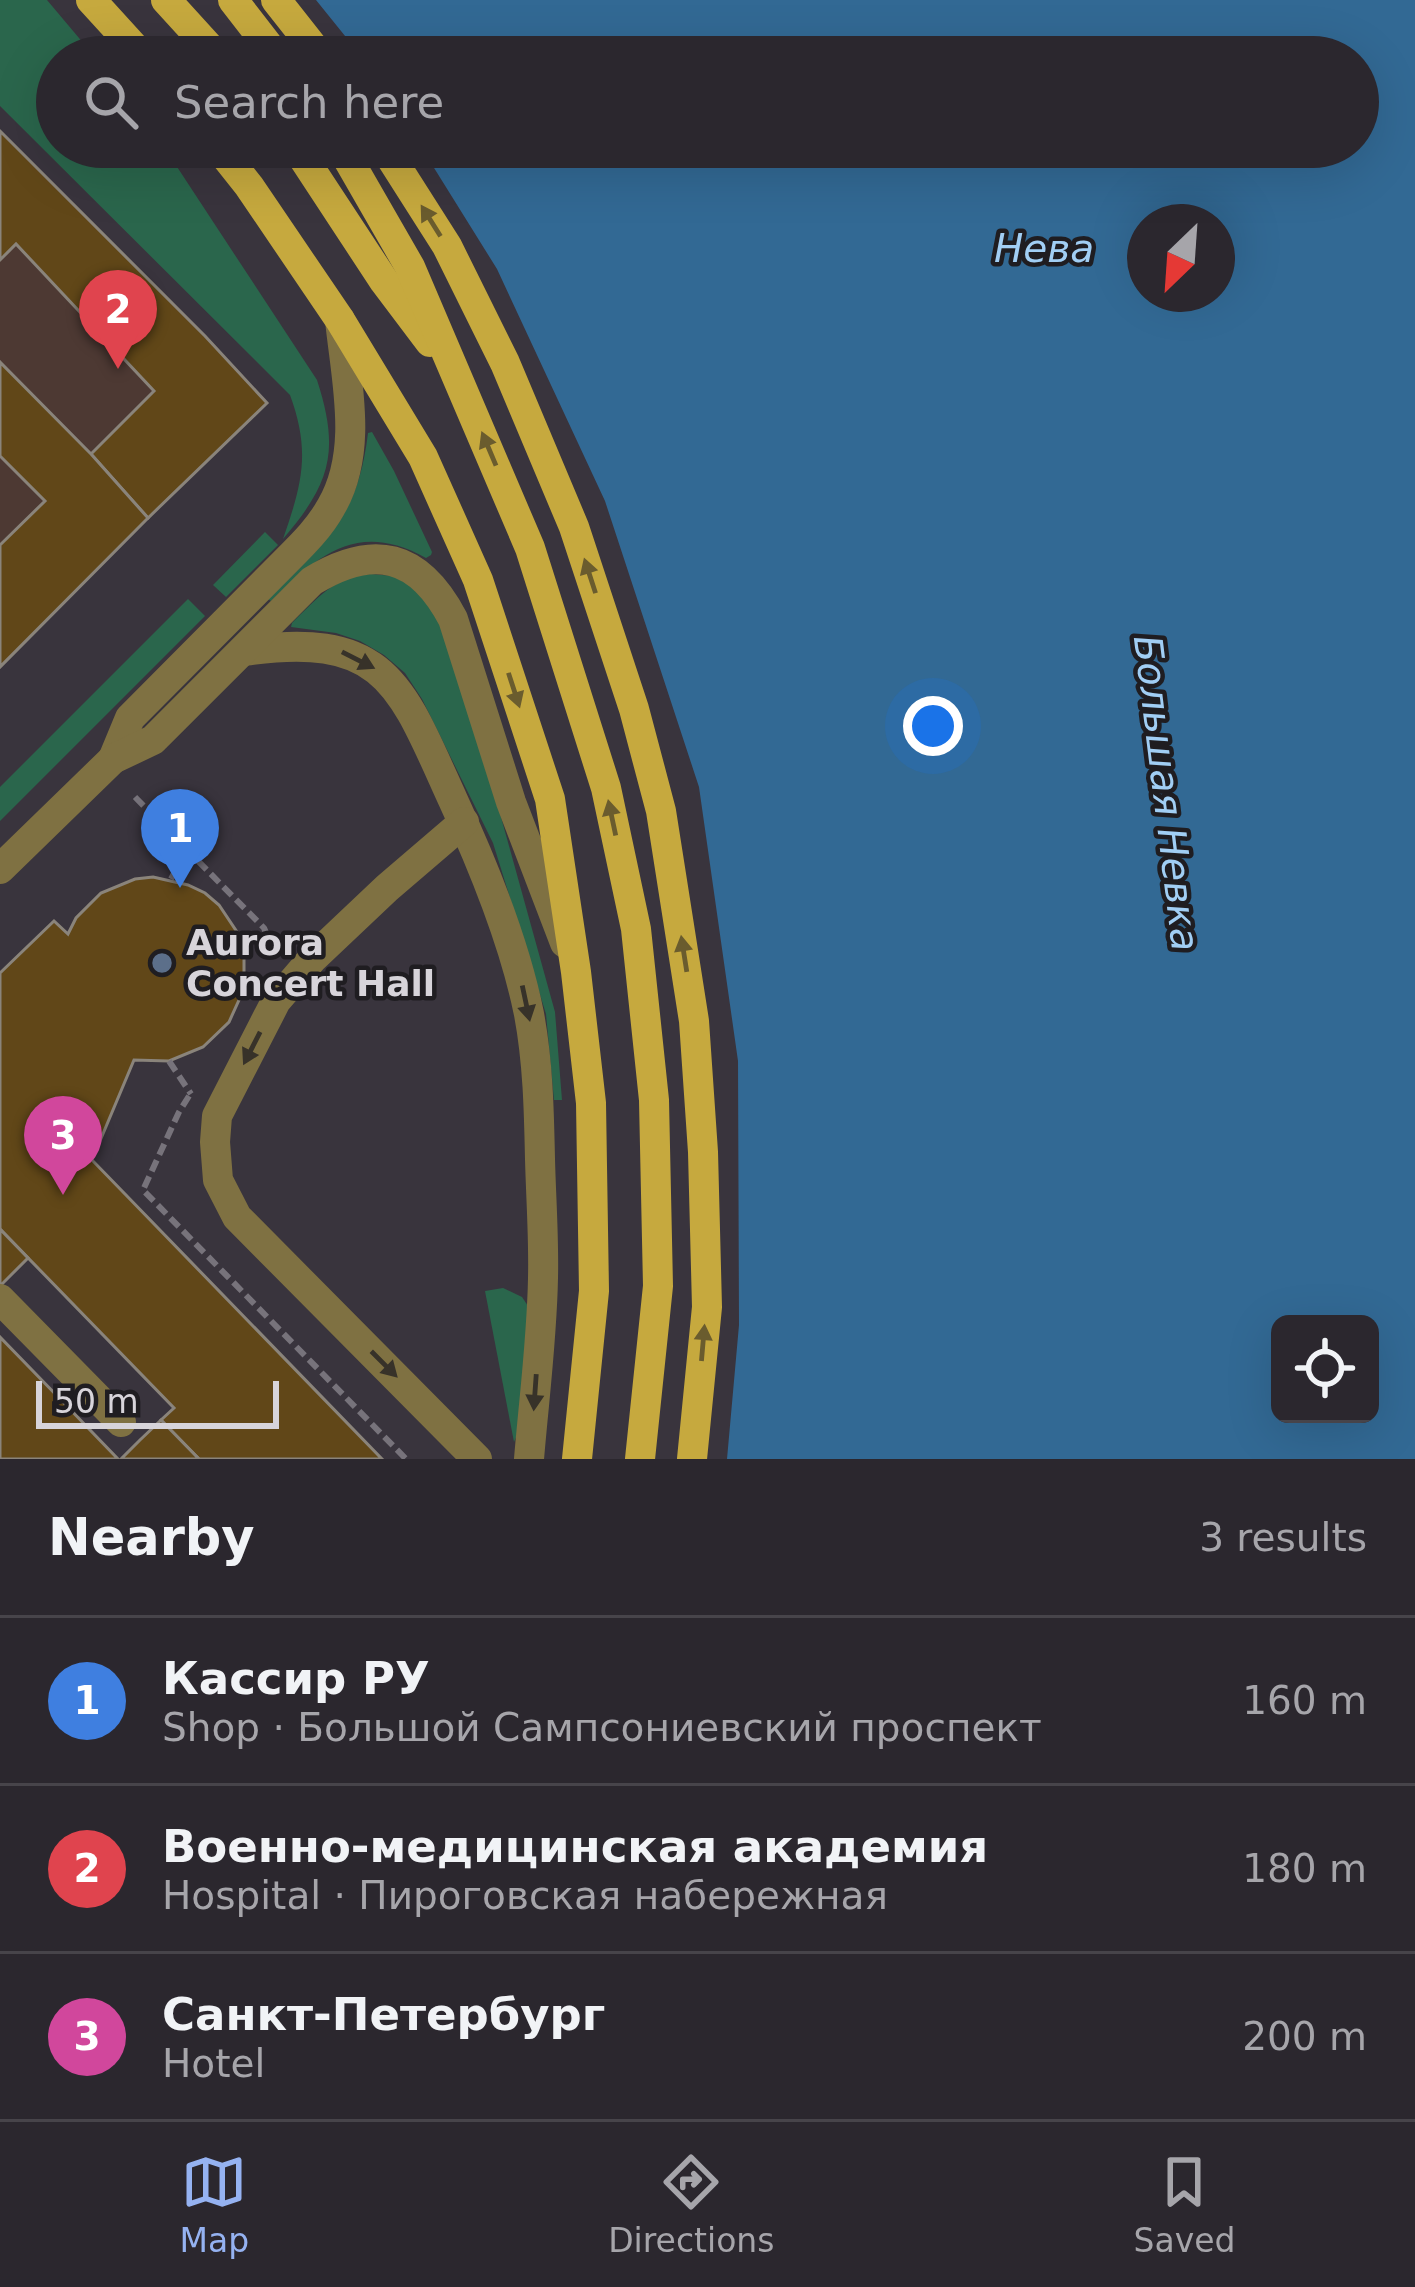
<!DOCTYPE html>
<html lang="en">
<head>
<meta charset="utf-8">
<style>
	:root { --surface:#2b272e; --page:#332f36; --text:#f1f3f6; --muted:#a6a5aa; --line:#47444a; --accent:#95b2f1 }
	body { margin:0; font-family:"DejaVu Sans",sans-serif; background:var(--page); color:var(--text) }
	.controls { position:absolute; right:36px; bottom:36px; display:grid; overflow:hidden; border-radius:18px; box-shadow:0 12px 48px #0002 }
	.controls button { width:108px; height:108px; display:grid; place-items:center; padding:0; border:0; border-bottom:3px solid var(--line); background:var(--surface); color:var(--text); font:60px sans-serif }
	.compass { position:absolute; left:1127px; top:204px; width:108px; height:108px; border-radius:50%; background:var(--surface); box-shadow:0 12px 48px #0002; rotate:205deg }
	.scale { position:absolute; left:36px; bottom:30px; width:243px; box-sizing:border-box; padding-left:12px; border:6px solid #d7d4da; border-top:0; font-size:33px; line-height:42px; white-space:nowrap; color:#d7d4da; -webkit-text-stroke:9px #1f1d21; paint-order:stroke }
	.you { position:absolute; left:933px; top:726px; width:42px; height:42px; margin:-30px; border:9px solid #fff; border-radius:50%; background:#1a73e8; box-shadow:0 0 0 18px #1a73e833 }
	.badge { display:grid; place-items:center; width:78px; height:78px; border-radius:50%; background:var(--accent); color:#fff; font-size:39px; font-weight:700 }
	.pin { position:absolute; translate:-50% -99px; filter:drop-shadow(0 3px 6px #0008) }
	.pin::after { content:''; position:absolute; top:63px; width:42px; height:36px; background:inherit; clip-path:polygon(0 0,100% 0,50% 100%) }
	.list { margin:0; padding:0; list-style:none }
	h2 { display:flex; justify-content:space-between; align-items:center; height:156px; margin:0; padding:0 48px; font-size:51px }
	h2 small { font-size:39px; font-weight:400; color:var(--muted) }
	.list li { display:grid; grid-template-columns:78px 1fr auto; gap:36px; align-items:center; box-sizing:border-box; height:168px; padding:0 48px; border-top:3px solid var(--line) }
	.list b { display:block; font-size:45px; white-space:nowrap }
	.list p { margin:0; font-size:39px; white-space:nowrap; color:var(--muted) }
	.list em { font-size:39px; font-style:normal; color:var(--muted) }
	.icon { flex:none; width:66px; height:66px; fill:none; stroke:currentColor; stroke-width:2; stroke-linecap:round; stroke-linejoin:round }
	.map { position:relative; flex:none; width:1415px; height:1459px; overflow:hidden }
	.search { position:absolute; background:var(--surface); box-shadow:0 12px 48px #0002; left:36px; right:36px; top:36px; height:132px; display:flex; align-items:center; gap:30px; box-sizing:border-box; padding:0 42px; border-radius:66px; color:var(--muted); font-size:45px }
	.sheet { height:660px; background:var(--surface) }
	nav { display:flex; justify-content:space-around; align-items:center; box-sizing:border-box; height:168px; border-top:3px solid var(--line); background:var(--surface); font-size:33px; color:var(--muted) }
	nav a { display:grid; justify-items:center; gap:6px }
	nav .on { color:var(--accent) }
	.map>svg:first-child { display:block }
	.medical { fill:#4d3933 }
	.green { fill:#2a664c }
	.water { fill:#326994; fill-rule:evenodd }
	.building { fill:#614718; stroke:#8a847b; stroke-width:3 }
	.lines { fill:none; stroke-linecap:round; stroke-linejoin:round }
	.path { stroke:#77737b; stroke-width:6; stroke-dasharray:12 6; stroke-linecap:butt }
	.minor { stroke:#7f7142; stroke-width:30 }
	.major { stroke:#c6a93e; stroke-width:30 }
	.oneway { fill:#6a5c2e }
	.oneway2 { fill:#373229 }
	.service-dot { fill:#5c6f8a; stroke:#1f1d21; stroke-width:4.5 }
	.labels { text-anchor:middle; stroke-width:9; stroke-linejoin:round; paint-order:stroke }
	.poi-label { font-size:36px; font-weight:bold; fill:#d7d4da; stroke:#1f1d21; text-anchor:start }
	.water-label { font-size:39px; font-style:italic; fill:#a1cef4; stroke:#1f1d21 }
</style>
</head>
<body>
<div class="map">
<svg width="1415" height="1459" viewBox="0 0 1415 1459">
	<rect width="100%" height="100%" fill="#39343d"/>
	<path class="medical" d="M 0,131 L 205,336 L 267,403 L 212,454 L 0,667 Z"/>
	<g class="green">
		<path d="M 0,0 L 47,0 L 95,57 L 57,57 L 57,147 L 164,147 L 317,380 C 340,451 331,483 283,539 C 302,484 311,452 290,395 L 0,106 Z"/>
		<path d="M 372,432 L 394,471 L 432,552 L 431,555 L 426,558 C 357,520 319,555 271,601 L 268,599 C 325,543 358,518 368,433 Z"/>
		<path d="M 265,532 L 278,545 L 226,597 L 213,585 Z"/>
		<path d="M 371,574 L 393,576 L 413,587 L 431,604 L 441,625 L 473,716 L 555,1012 L 562,1100 L 554,1100 L 546,1014 L 493,843 L 422,699 L 405,673 L 384,655 L 360,641 L 336,633 L 291,627 L 292,623 C 318,598 333,577 371,574 Z"/>
		<path d="M 188,599 L 205,616 L 0,821 L 0,787 Z"/>
		<path d="M 503,1288 L 522,1297 L 528,1306 L 521,1426 L 514,1442 L 485,1291 Z"/>
	</g>
	<path class="water" d="M 316,0 L 1415,0 L 1415,1459 L 727,1459 L 739,1325 L 738,1061 L 699,787 L 605,501 L 497,269 L 421,147 L 1358,147 L 1358,57 L 362,57 ZM 1145,222 L 1217,222 L 1217,294 L 1145,294 ZM 1280,1324 L 1370,1324 L 1370,1414 L 1280,1414 Z"/>
	<g class="building">
		<path d="M 0,131 L 205,336 L 267,403 L 148,518 L 91,454 L 154,391 L 16,244 L 0,260 Z"/>
		<path d="M 0,362 L 91,454 L 148,518 L 0,667 L 0,545 L 45,501 L 0,456 Z"/>
		<path d="M 153,877 L 188,885 L 205,893 L 219,905 L 239,935 L 244,952 L 244,989 L 229,1022 L 203,1047 L 169,1061 L 134,1060 L 92,1160 L 382,1459 L 199,1459 L 161,1420 L 174,1408 L 0,1229 L 0,973 L 54,921 L 68,934 L 76,918 L 101,893 L 135,879 Z"/>
		<path d="M 0,1229 L 28,1258 L 0,1286 Z"/>
		<path d="M 0,1337 L 64,1403 L 118,1459 L 0,1459 Z"/>
		<path d="M 161,1420 L 199,1459 L 121,1459 L 140,1440 Z"/>
	</g>
	<g class="lines">
		<g class="path">
			<path d="M 135,797 L 264,928 L 275,954"/>
			<path d="M 171,879 L 187,849 L 197,839"/>
			<path d="M 169,1061 L 191,1094"/>
			<path d="M 189,1096 L 179,1112 L 143,1190 L 406,1459"/>
		</g>
		<g class="minor">
			<path d="M 244,651 C 387,630 401,686 453,800 C 483,865 515,944 529,1014 C 538,1062 539,1111 540,1159 C 541,1199 544,1238 543,1278 C 542,1338 534,1399 529,1459"/>
			<path d="M 113,759 L 130,718 L 288,559 C 304,543 320,527 331,507 C 364,451 346,380 340,320"/>
			<path d="M 464,822 L 387,888 L 313,958 L 276,1001 L 217,1116 L 215,1142 L 218,1180 L 237,1217 L 477,1459"/>
			<path d="M 0,869 L 113,759 L 153,740 L 312,581 C 374,543 419,554 453,619 L 511,802 L 565,943"/>
			<path d="M 0,1299 L 121,1422"/>
		</g>
		<g class="major">
			<path d="M 91,0 L 143,57"/>
			<path d="M 166,0 L 218,57"/>
			<path d="M 233,0 L 277,57"/>
			<path d="M 276,0 L 321,57"/>
			<path d="M 218,147 L 249,186 L 340,320 L 423,457 L 478,580 L 550,799 L 576,972 L 591,1103 L 594,1291 L 577,1459"/>
			<path d="M 296,147 L 384,281 L 430,342"/>
			<path d="M 341,147 L 410,267 L 530,548 L 606,788 L 636,929 L 654,1100 L 658,1286 L 640,1459"/>
			<path d="M 384,147 L 447,246 L 505,363 L 574,527 L 634,709 L 661,811 L 694,1021 L 703,1152 L 707,1307 L 692,1459"/>
		</g>
	</g>
	<defs><path id="oneway-solid" d="M-6-.8H1V-3.2L6.5 0L1 3.2V.8H-6Z" transform="scale(3)"/></defs>
	<g class="oneway">
		<use href="#oneway-solid" transform="translate(431 221) rotate(-122)"/>
		<use href="#oneway-solid" transform="translate(489 449) rotate(-113)"/>
		<use href="#oneway-solid" transform="translate(590 576) rotate(-108)"/>
		<use href="#oneway-solid" transform="translate(514 690) rotate(72)"/>
		<use href="#oneway-solid" transform="translate(612 818) rotate(-102)"/>
		<use href="#oneway-solid" transform="translate(684 954) rotate(-99)"/>
		<use href="#oneway-solid" transform="translate(703 1343) rotate(-85)"/>
	</g>
	<g class="oneway2">
		<use href="#oneway-solid" transform="translate(358 660) rotate(27)"/>
		<use href="#oneway-solid" transform="translate(526 1003) rotate(78)"/>
		<use href="#oneway-solid" transform="translate(252 1048) rotate(117)"/>
		<use href="#oneway-solid" transform="translate(384 1364) rotate(45)"/>
		<use href="#oneway-solid" transform="translate(535 1392) rotate(94)"/>
	</g>
	<circle class="service-dot" cx="162" cy="963" r="12"/>
	<g class="labels">
		<g class="poi-label">
			<text x="186" y="955">Aurora<tspan x="186" dy="41">Concert Hall</tspan></text>
		</g>
		<g class="water-label">
			<text x="1044" y="262">Нева</text>
			<text transform="translate(1167 793) rotate(83)" y="14">Большая Невка</text>
		</g>
	</g>
</svg>
<div class="controls">
<button><svg class="icon" aria-label="locate" viewBox="0 0 24 24"><circle cx="12" cy="12" r="6"/><path d="M12 2v4M12 18v4M2 12h4M18 12h4"/></svg></button>
</div>
<svg class="compass" viewBox="-18 -18 36 36"><path d="M0-13l5 13h-10z" fill="#e53935"/><path d="M0 13l5-13h-10z" fill="#a6a5aa"/></svg>
<div class="scale">50 m</div>
<div class="you"></div>
<div class="pin badge" style="left:180px;top:888px;background:#3f7fe0">1</div>
<div class="pin badge" style="left:118px;top:369px;background:#e0444e">2</div>
<div class="pin badge" style="left:63px;top:1195px;background:#d1479c">3</div>
<div class="search"><svg class="icon" aria-label="search" viewBox="0 0 24 24"><circle cx="10" cy="10" r="6"/><path d="M15 15l6 6"/></svg>Search here</div>
</div>
<section class="sheet">
<h2>Nearby<small>3 results</small></h2>
<ul class="list">
<li><span class="badge" style="background:#3f7fe0">1</span><div><b>Кассир РУ</b><p>Shop · Большой Сампсониевский проспект</p></div><em>160 m</em></li>
<li><span class="badge" style="background:#e0444e">2</span><div><b>Военно-медицинская академия</b><p>Hospital · Пироговская набережная</p></div><em>180 m</em></li>
<li><span class="badge" style="background:#d1479c">3</span><div><b>Санкт-Петербург</b><p>Hotel</p></div><em>200 m</em></li>
</ul>
</section>
<nav>
<a class="on"><svg class="icon" aria-label="map" viewBox="0 0 24 24"><path d="M3 6l6-2 6 2 6-2v14l-6 2-6-2-6 2zM9 4v14M15 6v14"/></svg>Map</a>
<a><svg class="icon" aria-label="directions" viewBox="0 0 24 24"><path d="M12 3l9 9-9 9-9-9zM9 14v-3h6M13 9l2 2-2 2"/></svg>Directions</a>
<a><svg class="icon" aria-label="saved" viewBox="0 0 24 24"><path d="M7 4h10v16l-5-4-5 4z"/></svg>Saved</a>
</nav>
</body>
</html>
